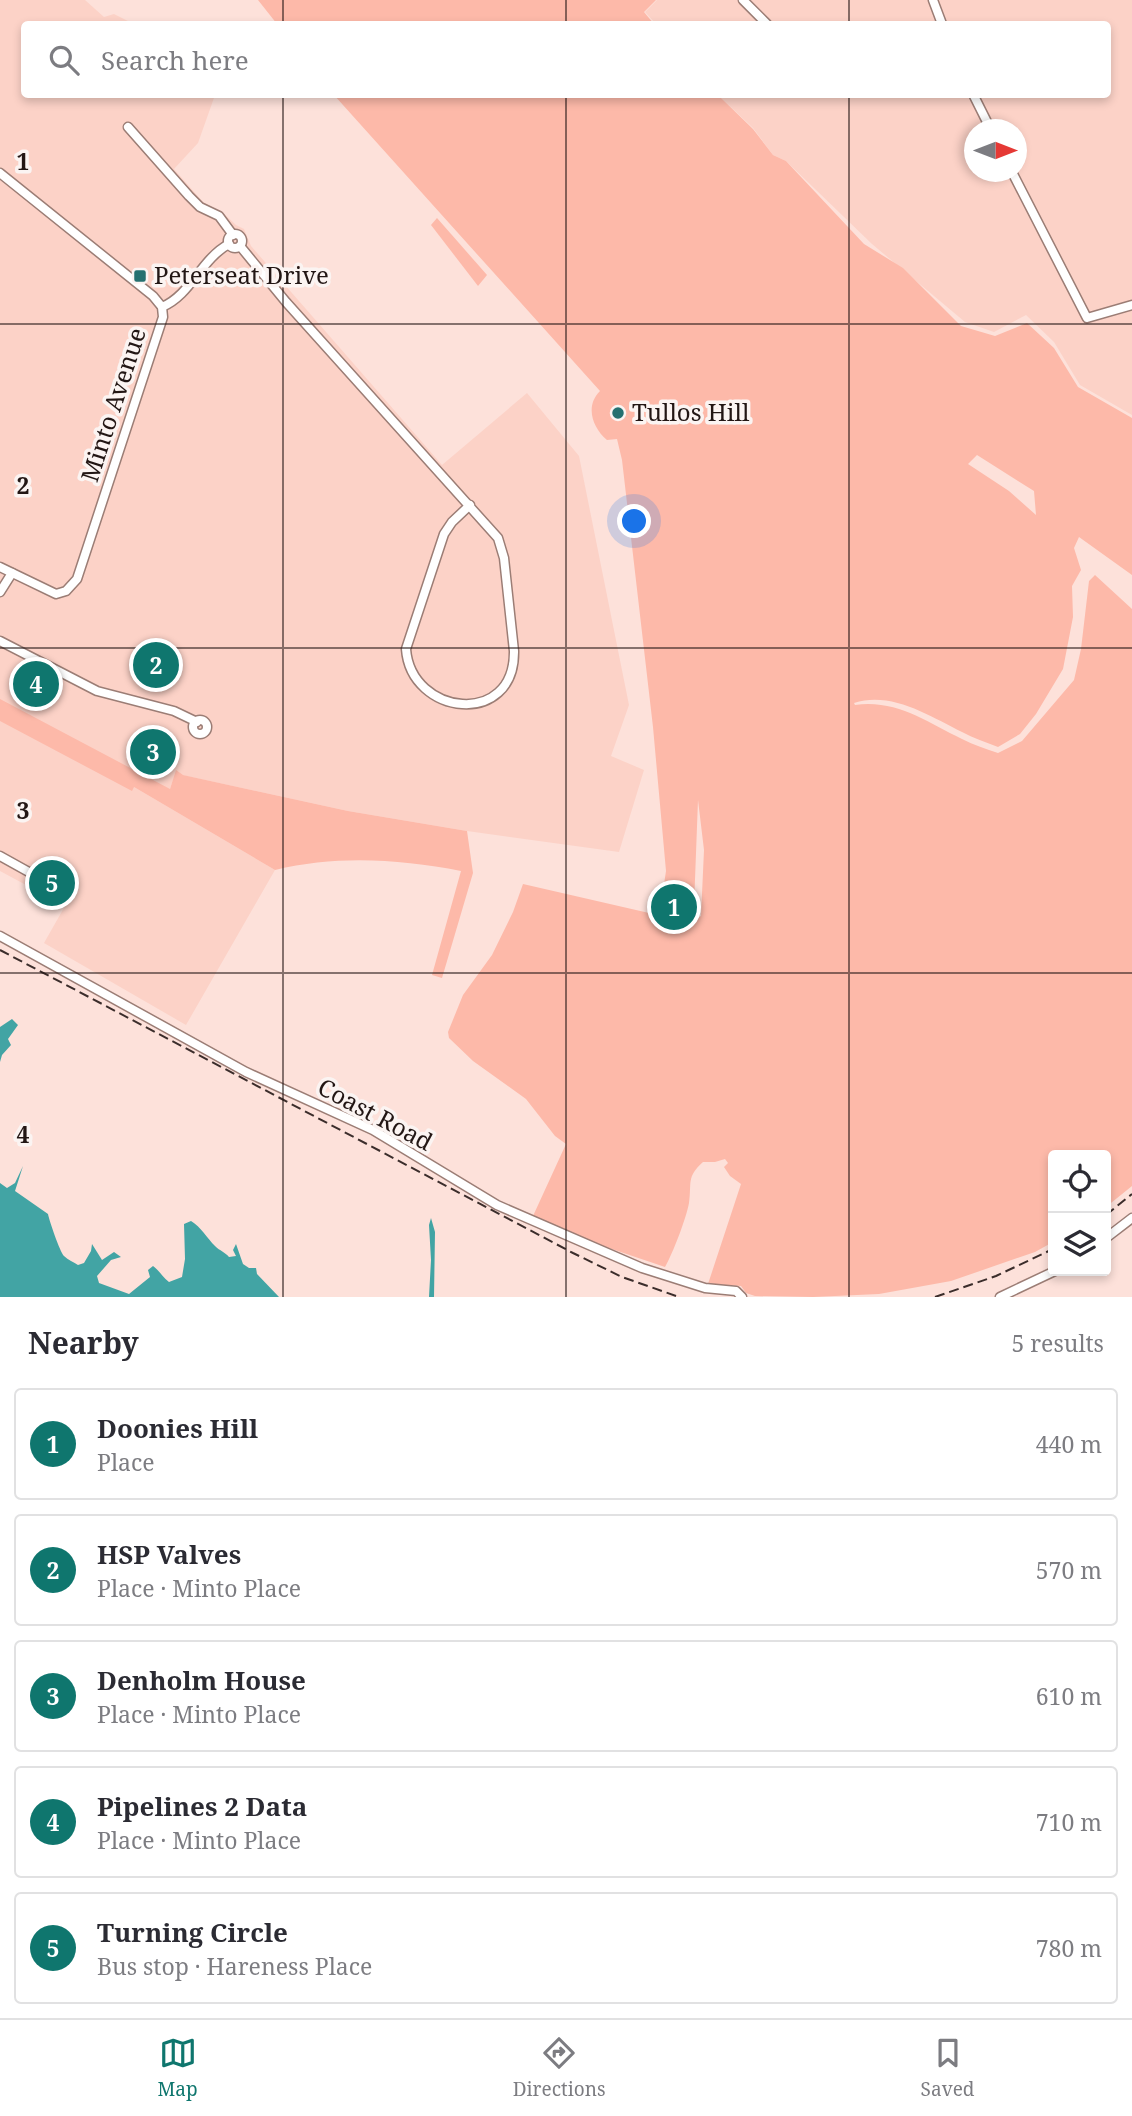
<!DOCTYPE html>
<html lang="en">
<head>
<meta charset="utf-8">
<style>
	:root { --surface:#fff; --page:#f2f2f3; --text:#2b2b33; --muted:#7c7c81; --line:#e1e1e2; --accent:#0f766e }
	body { margin:0; font-family:"Noto Serif",serif; background:var(--page); color:var(--text) }
	.controls { position:absolute; right:21px; bottom:21px; display:grid; overflow:hidden; border-radius:7px; box-shadow:0 4px 10px #0003 }
	.controls button { width:63px; height:63px; display:grid; place-items:center; padding:0; border:0; border-bottom:2px solid var(--line); background:var(--surface); color:var(--text); font:35px sans-serif }
	.compass { position:absolute; left:964px; top:119px; width:63px; height:63px; border-radius:50%; background:var(--surface); box-shadow:0 4px 10px #0003; rotate:90deg }
	.you { position:absolute; left:635px; top:522px; width:24px; height:24px; margin:-18px; border:5px solid #fff; border-radius:50%; background:#1a73e8; box-shadow:0 0 0 10px #1a73e833 }
	.badge { display:grid; place-items:center; width:46px; height:46px; border-radius:50%; background:var(--accent); color:#fff; font-size:23px; font-weight:700 }
	.pin { position:absolute; translate:-50% -50%; border:4px solid #fff; box-shadow:0 2px 7px #0006 }
	.list { margin:0; padding:0; list-style:none }
	h2 { display:flex; justify-content:space-between; align-items:center; height:91px; margin:0; padding:0 28px; font-size:30px }
	h2 small { font-size:23px; font-weight:400; color:var(--muted) }
	.list li { display:grid; grid-template-columns:46px 1fr auto; gap:21px; align-items:center; box-sizing:border-box; height:112px; margin:0 14px 14px; padding:0 14px; border:2px solid var(--line); border-radius:7px }
	.list b { display:block; font-size:26px; white-space:nowrap }
	.list p { margin:0; font-size:23px; white-space:nowrap; color:var(--muted) }
	.list em { font-size:23px; font-style:normal; color:var(--muted) }
	.icon { flex:none; width:38px; height:38px; fill:none; stroke:currentColor; stroke-width:2; stroke-linecap:round; stroke-linejoin:round }
	.map { position:relative; flex:none; width:1132px; height:1297px; overflow:hidden }
	.search { position:absolute; background:var(--surface); box-shadow:0 4px 10px #0003; left:21px; right:21px; top:21px; height:77px; display:flex; align-items:center; gap:18px; box-sizing:border-box; padding:0 24px; border-radius:7px; color:var(--muted); font-size:26px }
	.sheet { height:721px; background:var(--surface) }
	nav { display:flex; justify-content:space-around; align-items:center; box-sizing:border-box; height:98px; border-top:2px solid var(--line); background:var(--surface); font-size:19px; color:var(--muted) }
	nav a { display:grid; justify-items:center; gap:4px }
	nav .on { color:var(--accent) }
	.map>svg:first-child { display:block }
	.built { fill:#fcd2c7; fill-rule:evenodd }
	.green { fill:#fdb9a9; fill-rule:evenodd }
	.water { fill:#42a4a4 }
	.lines { fill:none; stroke-linecap:round; stroke-linejoin:round }
	.minor-casing { stroke:#9b7d75; stroke-width:11 }
	.minor { stroke:#fff; stroke-width:8 }
	.rail { stroke:#3b2d2b; stroke-width:2; stroke-dasharray:10 5; stroke-linecap:butt }
	.grid { fill:none; stroke:#221614; stroke-width:2; stroke-opacity:0.55 }
	.poi-dot { fill:#257070; stroke:#fbf4f2; stroke-width:2.5 }
	.labels { text-anchor:middle; stroke-width:7; stroke-linejoin:round; paint-order:stroke }
	.poi-label { font-size:24px; fill:#221614; stroke:#fbf4f2; text-anchor:start }
	.street-label { font-size:24px; fill:#221614; stroke:#fbf4f2 }
	.grid-label { font-size:23px; text-anchor:middle; font-weight:bold; fill:#221614; stroke:#fbf4f2; stroke-width:7; stroke-linejoin:round; paint-order:stroke }
</style>
</head>
<body>
<div class="map">
<svg width="1132" height="1297" viewBox="0 0 1132 1297">
	<rect width="100%" height="100%" fill="#fde1da"/>
	<g class="built">
		<path d="M 0,0 L 85,0 L 104,17 L 114,14 L 134,24 L 24,24 L 24,94 L 215,95 L 198,143 L 174,169 L 203,202 L 222,212 L 236,225 L 244,229 L 251,246 L 442,465 L 527,393 L 579,456 L 629,705 L 611,756 L 644,770 L 619,852 L 467,831 L 348,811 L 182,775 L 176,771 L 170,789 L 134,787 L 275,870 L 186,1025 L 44,943 L 65,906 L 0,871 Z"/>
		<path d="M 657,0 L 1132,0 L 1132,415 L 1080,385 L 1054,342 L 1026,315 L 994,332 L 965,322 L 872,244 L 786,161 L 773,155 L 753,128 L 718,95 L 1108,94 L 1108,24 L 656,24 L 645,12 ZM 974,130 L 1016,130 L 1016,172 L 974,172 Z"/>
	</g>
	<g class="green">
		<path d="M 258,0 L 656,0 L 644,12 L 654,24 L 277,24 Z"/>
		<path d="M 334,95 L 718,95 L 753,129 L 773,155 L 786,161 L 864,244 L 903,268 L 961,326 L 995,336 L 1027,323 L 1054,348 L 1078,387 L 1132,418 L 1132,575 L 1079,537 L 1074,548 L 1081,570 L 1072,586 L 1073,617 L 1063,669 L 1036,714 L 1020,734 L 998,747 C 986,742 973,738 962,732 C 929,716 892,691 854,703 L 855,705 C 896,699 927,722 962,739 C 974,745 986,749 998,753 L 1022,741 L 1074,680 L 1081,649 L 1089,581 L 1095,575 L 1132,609 L 1132,1186 L 1106,1207 L 1106,1155 L 1053,1155 L 1053,1242 L 1035,1252 L 951,1281 L 879,1294 L 813,1297 L 755,1296 L 746,1293 L 741,1286 L 708,1284 L 741,1184 L 730,1176 L 724,1167 L 728,1163 L 725,1159 L 715,1162 L 703,1162 C 686,1177 692,1183 689,1203 C 686,1219 673,1253 665,1267 L 600,1245 L 533,1216 L 566,1144 L 555,1136 L 526,1099 L 473,1061 L 449,1038 L 448,1032 L 463,995 L 492,955 L 513,912 L 523,884 L 649,913 L 659,924 L 688,922 L 701,916 L 704,850 L 698,800 L 694,906 C 688,918 662,925 654,910 C 651,905 652,897 652,892 L 663,891 L 666,871 L 653,727 L 622,460 L 617,439 L 607,440 C 592,427 585,406 600,391 ZM 977,455 L 1034,491 L 1036,515 L 1009,491 L 968,464 Z"/>
		<path d="M 437,218 L 487,275 L 478,286 L 431,225 Z"/>
		<path d="M 0,699 L 170,789 L 176,770 L 183,775 L 348,811 L 467,831 L 473,873 L 442,978 L 432,975 L 461,871 C 399,859 337,855 275,870 L 134,787 L 132,791 L 0,721 Z"/>
	</g>
	<g class="water">
		<path d="M 12,1019 L 18,1025 L 8,1039 L 11,1045 L 2,1055 L 0,1062 L 0,1027 Z"/>
		<path d="M 23,1166 L 15,1191 L 48,1214 C 49,1220 60,1252 64,1256 C 68,1260 74,1262 78,1265 L 84,1263 L 91,1251 L 92,1244 L 102,1260 L 114,1252 L 121,1257 L 111,1260 L 97,1276 L 99,1283 L 129,1294 L 150,1277 L 148,1270 L 153,1266 C 160,1271 162,1277 169,1282 L 182,1277 L 185,1259 L 184,1224 L 191,1221 C 201,1227 207,1238 215,1246 C 220,1251 225,1252 229,1257 L 236,1256 L 233,1250 L 236,1244 L 243,1264 L 249,1268 L 256,1268 L 257,1274 L 279,1297 L 0,1297 L 0,1183 L 7,1188 L 15,1183 Z"/>
		<path d="M 431,1218 L 435,1232 L 434,1297 L 429,1297 L 431,1260 L 429,1225 Z"/>
	</g>
	<g class="lines">
		<defs>
			<g id="minor">
				<path d="M 743,0 L 767,24"/>
				<path d="M 933,0 L 942,24"/>
				<path d="M 973,94 L 991,130"/>
				<path d="M 128,127 L 189,196 L 200,207 L 219,216 L 233,235"/>
				<path d="M 1012,172 L 1087,318 L 1132,305"/>
				<path d="M 0,173 L 153,296 L 162,307 L 163,317 L 77,579 L 66,591 L 56,594 L 0,567"/>
				<circle cx="235" cy="241" r="7"/>
				<path d="M 240,246 L 286,302 L 498,538 L 504,558 L 514,651 C 515,728 411,716 406,649 L 444,534 L 452,522 L 470,505"/>
				<path d="M 162,307 C 191,295 201,259 229,244"/>
				<path d="M 0,592 L 12,573"/>
				<path d="M 0,641 L 97,691 L 174,711 L 197,722"/>
				<circle cx="200" cy="727" r="7"/>
				<path d="M 0,856 L 45,881 L 57,895"/>
				<path d="M 0,936 L 246,1072 L 373,1130 L 497,1205 L 642,1268 L 705,1288 L 736,1291 L 742,1297"/>
				<path d="M 1106,1238 L 1132,1218"/>
				<path d="M 1000,1297 L 1055,1271"/>
			</g>
		</defs>
		<use href="#minor" class="minor-casing"/>
		<use href="#minor" class="minor"/>
		<g class="rail">
			<path d="M 0,950 L 573,1253 L 622,1277 L 679,1297"/>
			<path d="M 1106,1215 L 1132,1194"/>
			<path d="M 935,1297 L 996,1276 L 1053,1249"/>
		</g>
	</g>
	<path class="grid" d="M 283,0 L 283,24M 566,0 L 566,24M 849,0 L 849,24M 283,94 L 283,1297M 566,94 L 566,1297M 849,94 L 849,1297M 0,324 L 1132,324M 0,648 L 1132,648M 0,973 L 1132,973"/>
	<g class="poi-dot">
		<rect x="133" y="269" width="14" height="14" rx="3.5"/>
		<circle cx="618" cy="413" r="7"/>
	</g>
	<g class="labels">
		<g class="poi-label">
			<text x="154" y="284">Peterseat Drive</text>
			<text x="632" y="421">Tullos Hill</text>
		</g>
		<g class="street-label">
			<text transform="translate(114 405) rotate(-72)" y="8">Minto Avenue</text>
			<text transform="translate(375 1115) rotate(28)" y="8">Coast Road</text>
		</g>
	</g>
	<g class="grid-label">
		<text x="23" y="170">1</text>
		<text x="23" y="494">2</text>
		<text x="23" y="819">3</text>
		<text x="23" y="1143">4</text>
	</g>
</svg>
<div class="controls">
<button><svg class="icon" aria-label="locate" viewBox="0 0 24 24"><circle cx="12" cy="12" r="6"/><path d="M12 2v4M12 18v4M2 12h4M18 12h4"/></svg></button>
<button><svg class="icon" aria-label="layers" viewBox="0 0 24 24"><path d="M12 4l9 5-9 5-9-5zM3 14l9 5 9-5"/></svg></button>
</div>
<svg class="compass" viewBox="-18 -18 36 36"><path d="M0-13l5 13h-10z" fill="#e53935"/><path d="M0 13l5-13h-10z" fill="#7c7c81"/></svg>
<div class="you"></div>
<div class="pin badge" style="left:674px;top:907px">1</div>
<div class="pin badge" style="left:156px;top:665px">2</div>
<div class="pin badge" style="left:153px;top:752px">3</div>
<div class="pin badge" style="left:36px;top:684px">4</div>
<div class="pin badge" style="left:52px;top:883px">5</div>
<div class="search"><svg class="icon" aria-label="search" viewBox="0 0 24 24"><circle cx="10" cy="10" r="6"/><path d="M15 15l6 6"/></svg>Search here</div>
</div>
<section class="sheet">
<h2>Nearby<small>5 results</small></h2>
<ul class="list">
<li><span class="badge">1</span><div><b>Doonies Hill</b><p>Place</p></div><em>440 m</em></li>
<li><span class="badge">2</span><div><b>HSP Valves</b><p>Place · Minto Place</p></div><em>570 m</em></li>
<li><span class="badge">3</span><div><b>Denholm House</b><p>Place · Minto Place</p></div><em>610 m</em></li>
<li><span class="badge">4</span><div><b>Pipelines 2 Data</b><p>Place · Minto Place</p></div><em>710 m</em></li>
<li><span class="badge">5</span><div><b>Turning Circle</b><p>Bus stop · Hareness Place</p></div><em>780 m</em></li>
</ul>
</section>
<nav>
<a class="on"><svg class="icon" aria-label="map" viewBox="0 0 24 24"><path d="M3 6l6-2 6 2 6-2v14l-6 2-6-2-6 2zM9 4v14M15 6v14"/></svg>Map</a>
<a><svg class="icon" aria-label="directions" viewBox="0 0 24 24"><path d="M12 3l9 9-9 9-9-9zM9 14v-3h6M13 9l2 2-2 2"/></svg>Directions</a>
<a><svg class="icon" aria-label="saved" viewBox="0 0 24 24"><path d="M7 4h10v16l-5-4-5 4z"/></svg>Saved</a>
</nav>
</body>
</html>
